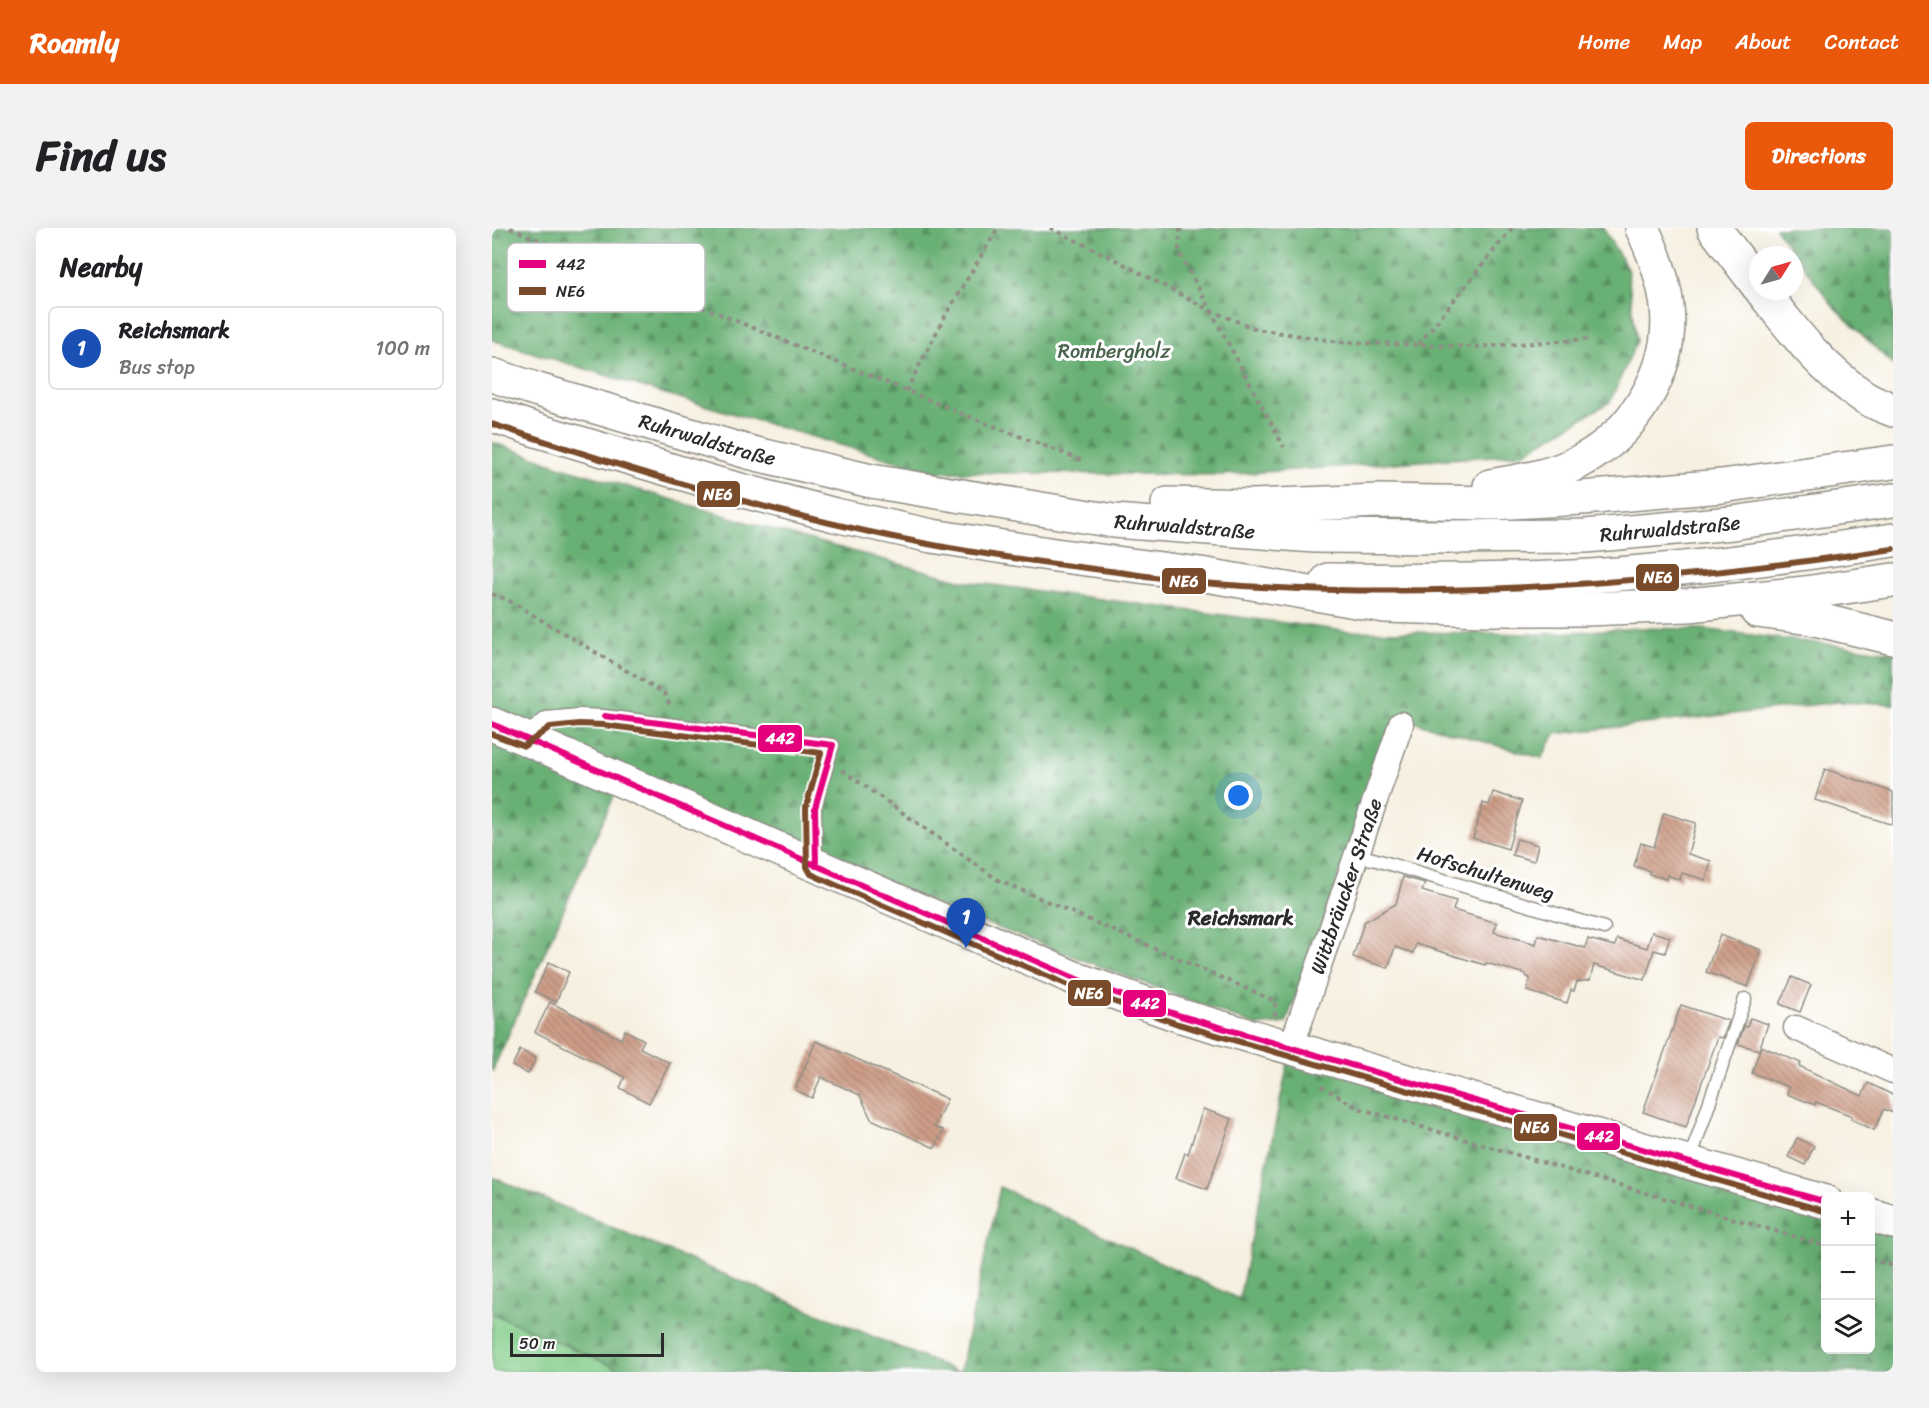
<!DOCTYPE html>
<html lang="en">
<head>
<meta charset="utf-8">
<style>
	:root { --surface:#fff; --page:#f2f2f2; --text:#202124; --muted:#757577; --line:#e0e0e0; --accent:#ea580c }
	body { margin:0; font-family:Sriracha,sans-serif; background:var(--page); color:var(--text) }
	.controls { position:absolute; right:18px; bottom:18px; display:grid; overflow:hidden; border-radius:9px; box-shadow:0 6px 24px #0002 }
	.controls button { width:54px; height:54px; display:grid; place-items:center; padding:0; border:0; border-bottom:2px solid var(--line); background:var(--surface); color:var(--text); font:30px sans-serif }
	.compass { position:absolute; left:1257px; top:18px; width:54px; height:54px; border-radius:50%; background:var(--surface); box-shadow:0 6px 24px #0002; rotate:53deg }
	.scale { position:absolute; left:18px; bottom:15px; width:154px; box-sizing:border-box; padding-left:6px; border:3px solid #2b2b2b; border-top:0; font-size:16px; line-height:21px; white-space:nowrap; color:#2b2b2b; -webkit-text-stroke:4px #fff; paint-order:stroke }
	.you { position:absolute; left:747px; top:568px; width:21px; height:21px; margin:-15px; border:4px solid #fff; border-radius:50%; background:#1a73e8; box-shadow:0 0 0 9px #1a73e833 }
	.badge { display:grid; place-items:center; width:39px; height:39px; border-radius:50%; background:var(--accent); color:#fff; font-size:20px; font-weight:700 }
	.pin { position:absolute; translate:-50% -50px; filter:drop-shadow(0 2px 3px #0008) }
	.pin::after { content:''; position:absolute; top:32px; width:21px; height:18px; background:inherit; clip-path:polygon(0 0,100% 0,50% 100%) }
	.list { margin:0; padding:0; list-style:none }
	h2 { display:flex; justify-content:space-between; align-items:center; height:78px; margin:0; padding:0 24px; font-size:26px }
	h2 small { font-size:20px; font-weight:400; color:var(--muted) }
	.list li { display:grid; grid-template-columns:39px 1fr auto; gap:18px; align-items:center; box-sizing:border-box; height:84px; margin:0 12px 12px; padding:0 12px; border:2px solid var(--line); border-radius:9px }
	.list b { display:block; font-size:22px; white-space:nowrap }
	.list p { margin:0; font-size:20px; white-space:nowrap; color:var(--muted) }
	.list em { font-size:20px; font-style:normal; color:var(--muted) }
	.icon { flex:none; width:33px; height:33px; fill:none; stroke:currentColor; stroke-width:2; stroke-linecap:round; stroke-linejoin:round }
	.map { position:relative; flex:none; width:1401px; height:1144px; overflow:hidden; border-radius:9px }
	header { display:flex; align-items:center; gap:36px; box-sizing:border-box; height:84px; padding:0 30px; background:var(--accent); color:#fff }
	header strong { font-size:28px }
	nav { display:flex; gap:33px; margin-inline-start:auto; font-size:21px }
	.intro { display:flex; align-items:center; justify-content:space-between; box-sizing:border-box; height:144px; padding:0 36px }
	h1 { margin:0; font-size:42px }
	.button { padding:15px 27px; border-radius:9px; background:var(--accent); color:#fff; font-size:21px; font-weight:700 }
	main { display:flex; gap:36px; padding:0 36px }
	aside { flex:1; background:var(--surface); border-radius:9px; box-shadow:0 6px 24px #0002 }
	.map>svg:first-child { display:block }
	.grass { fill:#82cc89; stroke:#567c5a; stroke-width:1.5 }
	.forest { fill:url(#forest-firs); stroke:#4a6e50; stroke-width:1.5 }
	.building { fill:url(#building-back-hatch) }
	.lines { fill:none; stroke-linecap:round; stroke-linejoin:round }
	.lane-casing { stroke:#908e86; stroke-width:15 }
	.street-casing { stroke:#908e86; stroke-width:27 }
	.secondary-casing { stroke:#908e86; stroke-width:36 }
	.highway-casing { stroke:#908e86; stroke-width:36 }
	.path { stroke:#908e86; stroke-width:4; stroke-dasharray:4.5 4.5; stroke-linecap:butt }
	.lane { stroke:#fff; stroke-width:12 }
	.street { stroke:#fff; stroke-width:24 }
	.secondary { stroke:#fff; stroke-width:33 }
	.highway { stroke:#fff; stroke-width:33 }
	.bus-1-casing { stroke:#fff; stroke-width:10 }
	.bus-2-casing { stroke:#fff; stroke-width:10 }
	.bus-1 { stroke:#e5007d; stroke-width:6 }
	.bus-2 { stroke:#7a4b2a; stroke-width:6 }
	.labels { text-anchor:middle; stroke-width:6; stroke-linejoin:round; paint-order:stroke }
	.park-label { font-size:20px; fill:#49634c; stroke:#fff }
	.street-label { font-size:20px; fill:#2b2b2b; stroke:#fff }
	.neighbourhood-label { font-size:21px; font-weight:bold; fill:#2b2b2b; stroke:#fff }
	.key { fill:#fff; stroke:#bfbfbf; stroke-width:1.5 }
	.key-label { font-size:16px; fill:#2b2b2b }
	.line-badge { stroke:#fff; stroke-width:2 }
	.badge-label { font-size:16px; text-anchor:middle; font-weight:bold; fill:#fff }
</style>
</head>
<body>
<header>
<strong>Roamly</strong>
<nav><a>Home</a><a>Map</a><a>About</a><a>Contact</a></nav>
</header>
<div class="intro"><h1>Find us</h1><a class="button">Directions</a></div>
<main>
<aside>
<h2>Nearby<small></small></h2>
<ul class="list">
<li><span class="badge" style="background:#1a4fb4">1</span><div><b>Reichsmark</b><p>Bus stop</p></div><em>100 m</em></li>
</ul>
</aside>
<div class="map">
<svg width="1401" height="1144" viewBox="0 0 1401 1144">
	<defs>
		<pattern id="forest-firs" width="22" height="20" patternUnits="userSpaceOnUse" patternTransform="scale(1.5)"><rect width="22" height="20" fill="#69b075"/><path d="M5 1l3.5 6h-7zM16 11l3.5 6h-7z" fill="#578f60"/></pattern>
		<pattern id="building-back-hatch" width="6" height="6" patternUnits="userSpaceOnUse" patternTransform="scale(1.5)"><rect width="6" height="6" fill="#ce9e88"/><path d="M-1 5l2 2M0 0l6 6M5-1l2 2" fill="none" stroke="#a7816f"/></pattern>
	</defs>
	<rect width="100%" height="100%" fill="#fff"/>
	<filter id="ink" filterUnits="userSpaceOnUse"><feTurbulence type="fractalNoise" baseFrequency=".0167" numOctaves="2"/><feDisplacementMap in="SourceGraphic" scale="12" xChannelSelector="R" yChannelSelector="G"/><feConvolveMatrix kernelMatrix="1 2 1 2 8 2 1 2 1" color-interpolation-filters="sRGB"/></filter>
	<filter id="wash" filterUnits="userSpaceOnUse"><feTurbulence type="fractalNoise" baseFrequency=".008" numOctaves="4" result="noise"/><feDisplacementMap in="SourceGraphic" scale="24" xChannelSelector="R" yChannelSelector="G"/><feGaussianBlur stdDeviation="1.35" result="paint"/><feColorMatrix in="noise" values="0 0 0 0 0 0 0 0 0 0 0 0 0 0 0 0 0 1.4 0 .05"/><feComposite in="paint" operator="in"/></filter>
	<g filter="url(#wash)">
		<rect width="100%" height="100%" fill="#f6f0e0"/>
		<path class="grass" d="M 0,1085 L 134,1144 L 0,1144 Z"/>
		<g class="forest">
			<path d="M 0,0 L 1111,0 L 1135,40 L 1145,113 L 1118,174 L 1030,226 L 729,247 L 441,244 L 167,164 L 0,112 Z"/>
			<path d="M 1283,0 L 1401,0 L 1401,137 L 1342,79 Z"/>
			<path d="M 0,214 L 70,239 L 282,302 L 471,353 L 854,403 L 1049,406 L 1146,400 L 1209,401 L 1401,424 L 1401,477 L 1347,474 L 1063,506 L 1050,530 L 904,489 L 794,795 L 765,798 L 390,656 L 0,483 Z"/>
			<path d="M 0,496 L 129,552 L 0,844 Z"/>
			<path d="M 799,820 L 1333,974 L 1334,1122 L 1378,1122 L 1379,987 L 1401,994 L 1401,1144 L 468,1144 L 508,959 L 747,1071 Z"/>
			<path d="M 0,949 L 466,1144 L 134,1144 L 0,1085 Z"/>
		</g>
		<g id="blocks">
			<g class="building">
				<path d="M 1333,541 L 1401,564 L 1401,597 L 1323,572 Z"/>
				<path d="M 1001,564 L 1030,573 L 1016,621 L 981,610 L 991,575 L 997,577 Z"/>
				<path d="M 1172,585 L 1204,595 L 1196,626 L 1219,633 L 1214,652 L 1190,645 L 1188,652 L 1175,647 L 1174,651 L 1157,646 L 1158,643 L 1142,638 L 1149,615 L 1162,619 Z"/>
				<path d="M 1025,611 L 1046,617 L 1042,633 L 1020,627 Z"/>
				<path d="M 911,649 L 933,655 L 930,663 L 964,673 L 961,682 L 1005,695 L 1002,704 L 1044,716 L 1046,707 L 1093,720 L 1096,711 L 1123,718 L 1125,711 L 1155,720 L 1160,704 L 1178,709 L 1173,725 L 1162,722 L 1153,752 L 1102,737 L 1098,752 L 1085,754 L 1082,763 L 1079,762 L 1075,775 L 1035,763 L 1038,750 L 1034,748 L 1034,746 L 994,735 L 993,737 L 924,716 L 921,725 L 903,719 L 896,740 L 861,729 L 872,694 L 904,676 Z"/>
				<path d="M 1228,707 L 1269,722 L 1256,759 L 1214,744 Z"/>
				<path d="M 57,734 L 77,744 L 64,774 L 43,764 Z"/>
				<path d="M 1300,749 L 1319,757 L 1308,784 L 1288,776 Z"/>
				<path d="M 58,774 L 129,811 L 133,802 L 152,812 L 148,820 L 178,835 L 157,875 L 128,860 L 133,849 L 43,804 Z"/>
				<path d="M 1189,777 L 1237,793 L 1231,810 L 1226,809 L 1194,899 L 1151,884 Z"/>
				<path d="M 1258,790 L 1276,796 L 1267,822 L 1246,816 L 1252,798 L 1255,799 Z"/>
				<path d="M 324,813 L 455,871 L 442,899 L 451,902 L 443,920 L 379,891 L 368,867 L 329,849 L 320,870 L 303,862 Z"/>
				<path d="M 1269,818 L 1309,835 L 1307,838 L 1370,868 L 1376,855 L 1401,867 L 1401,885 L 1392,881 L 1382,902 L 1359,891 L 1360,888 L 1324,874 L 1323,877 L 1295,866 L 1297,859 L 1260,845 Z"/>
				<path d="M 28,822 L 44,830 L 36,846 L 20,838 Z"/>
				<path d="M 711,881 L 740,891 L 715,961 L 684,950 L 693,925 L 696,926 Z"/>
				<path d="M 1305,910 L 1322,918 L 1313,937 L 1296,929 Z"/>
			</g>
		</g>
	</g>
	<g filter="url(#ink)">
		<use href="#blocks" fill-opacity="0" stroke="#908e86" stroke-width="1.5"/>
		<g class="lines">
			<defs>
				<g id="lane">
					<path d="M 33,507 L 54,490 L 87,487 L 112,488 L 341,517 L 323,580 L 324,634"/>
					<path d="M 864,628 L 881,631 L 1112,700"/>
					<path d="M 1197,934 L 1253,771"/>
				</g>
				<g id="street">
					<path d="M 1304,800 L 1401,843"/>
					<path id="s1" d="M 799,820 L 909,496"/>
				</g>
				<g id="secondary">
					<path d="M 0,496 L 587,752 L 689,788 L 1334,974"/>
					<path d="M 1378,987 L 1401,994"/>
				</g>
				<g id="highway">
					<path d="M 1222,0 L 1266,58"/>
					<path d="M 1270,63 C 1300,101 1330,142 1371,168 C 1380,174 1391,178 1401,182"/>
					<path id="s2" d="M 0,147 L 46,162 L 256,224 L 379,253 L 622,293 L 823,308 L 952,309 L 1093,308 L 1240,295 L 1401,272"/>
					<path d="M 0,187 L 44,202 L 229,257 L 343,287 L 440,308 L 563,327 L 708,346 L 893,378 L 997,381 L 1094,381 L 1196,377 L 1313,365 L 1401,352"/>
					<path d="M 998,258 C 1028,253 1060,248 1087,234 C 1142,206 1182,141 1175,79 C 1172,51 1162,25 1150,0"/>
					<path d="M 676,276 L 760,278 L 887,273 L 1003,275 L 1090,270 L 1230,258 L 1401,234"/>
					<path d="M 836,352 C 923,353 1011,353 1099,348 C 1200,341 1301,328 1401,312"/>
					<path d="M 1265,383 L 1319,390 L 1401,410"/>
				</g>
			</defs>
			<use href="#lane" class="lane-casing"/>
			<use href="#street" class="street-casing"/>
			<use href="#secondary" class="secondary-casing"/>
			<use href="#highway" class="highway-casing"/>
			<g class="path">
				<path d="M 18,0 L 493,195 L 592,233"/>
				<path d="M 558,0 L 624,32 L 717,82 L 764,101 L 848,114 L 983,119 L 1098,111"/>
				<path d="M 688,0 L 687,24 L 792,219"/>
				<path d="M 927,116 L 1020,0"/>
				<path d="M 414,163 L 452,90 L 506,0"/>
				<path d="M 0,366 L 16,372 L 172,465 L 179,480"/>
				<path d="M 350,542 L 506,652 L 783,773 L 783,788"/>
				<path d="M 829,858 L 866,880 L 1334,1018"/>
				<path d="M 1378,1031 L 1401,1038"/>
			</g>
			<use href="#lane" class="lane"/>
			<use href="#street" class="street"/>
			<use href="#secondary" class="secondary"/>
			<use href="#highway" class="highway"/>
			<defs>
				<g id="bus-1">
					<path d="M 112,488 L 341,517 L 323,580 L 324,638"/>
					<path d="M 0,496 L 587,752 L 689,788 L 1334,974"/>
				</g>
				<g id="bus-2">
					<path d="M 0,196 C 133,240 268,282 406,310 C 476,325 547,334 618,343 C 649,347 679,352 710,355 C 941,374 1172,355 1401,321"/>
					<path d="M 0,506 L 32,518 L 58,499 L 87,496 L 111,497 L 329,525 L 314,579 L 315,639 L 319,646 L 339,655 L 583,760 L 686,796 L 1332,983"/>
				</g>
			</defs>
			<use href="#bus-1" class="bus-1-casing"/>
			<use href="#bus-2" class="bus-2-casing"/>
			<use href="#bus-1" class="bus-1"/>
			<use href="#bus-2" class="bus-2"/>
		</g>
	</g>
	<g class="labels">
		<g class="park-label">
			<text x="622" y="130">Rombergholz</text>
		</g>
		<g class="street-label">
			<text dy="7" stroke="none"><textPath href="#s2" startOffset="225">Ruhrwaldstraße</textPath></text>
			<text dy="7" stroke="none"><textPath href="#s2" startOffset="711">Ruhrwaldstraße</textPath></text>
			<text dy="7" stroke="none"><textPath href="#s2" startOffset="1197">Ruhrwaldstraße</textPath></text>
			<text transform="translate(994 645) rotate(17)" y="7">Hofschultenweg</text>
			<text dy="7" stroke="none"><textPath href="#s1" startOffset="171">Wittbräucker Straße</textPath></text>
		</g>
		<g class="neighbourhood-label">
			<text x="749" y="697">Reichsmark</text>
		</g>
	</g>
	<rect x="15" y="15" width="198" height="69" rx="9" class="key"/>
	<rect x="27" y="32" width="27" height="8" fill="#e5007d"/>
	<rect x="27" y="59" width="27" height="8" fill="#7a4b2a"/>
	<g class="key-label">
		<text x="64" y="42">442</text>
		<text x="64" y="69">NE6</text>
	</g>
	<g class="line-badge">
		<rect x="204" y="252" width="45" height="28" rx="6" fill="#7a4b2a"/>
		<rect x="1143" y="335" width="45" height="29" rx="6" fill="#7a4b2a"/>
		<rect x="669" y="339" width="46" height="28" rx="6" fill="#7a4b2a"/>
		<rect x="265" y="496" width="46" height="29" rx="6" fill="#e5007d"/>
		<rect x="575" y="751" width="45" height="28" rx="6" fill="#7a4b2a"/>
		<rect x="630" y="761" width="45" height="29" rx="6" fill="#e5007d"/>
		<rect x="1021" y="885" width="45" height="29" rx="6" fill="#7a4b2a"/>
		<rect x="1084" y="894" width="45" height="29" rx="6" fill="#e5007d"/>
	</g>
	<g class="badge-label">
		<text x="226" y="272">NE6</text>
		<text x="1166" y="355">NE6</text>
		<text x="692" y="359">NE6</text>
		<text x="288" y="516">442</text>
		<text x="597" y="771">NE6</text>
		<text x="653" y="781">442</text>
		<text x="1043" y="905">NE6</text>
		<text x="1107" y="914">442</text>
	</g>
</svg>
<div class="controls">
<button>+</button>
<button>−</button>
<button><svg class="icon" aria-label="layers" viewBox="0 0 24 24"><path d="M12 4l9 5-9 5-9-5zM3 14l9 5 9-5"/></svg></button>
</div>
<svg class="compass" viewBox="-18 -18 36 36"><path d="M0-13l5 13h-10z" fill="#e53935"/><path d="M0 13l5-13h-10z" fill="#757577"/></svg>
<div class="scale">50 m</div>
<div class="you"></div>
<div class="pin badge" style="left:474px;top:720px;background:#1a4fb4">1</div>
</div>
</main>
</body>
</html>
